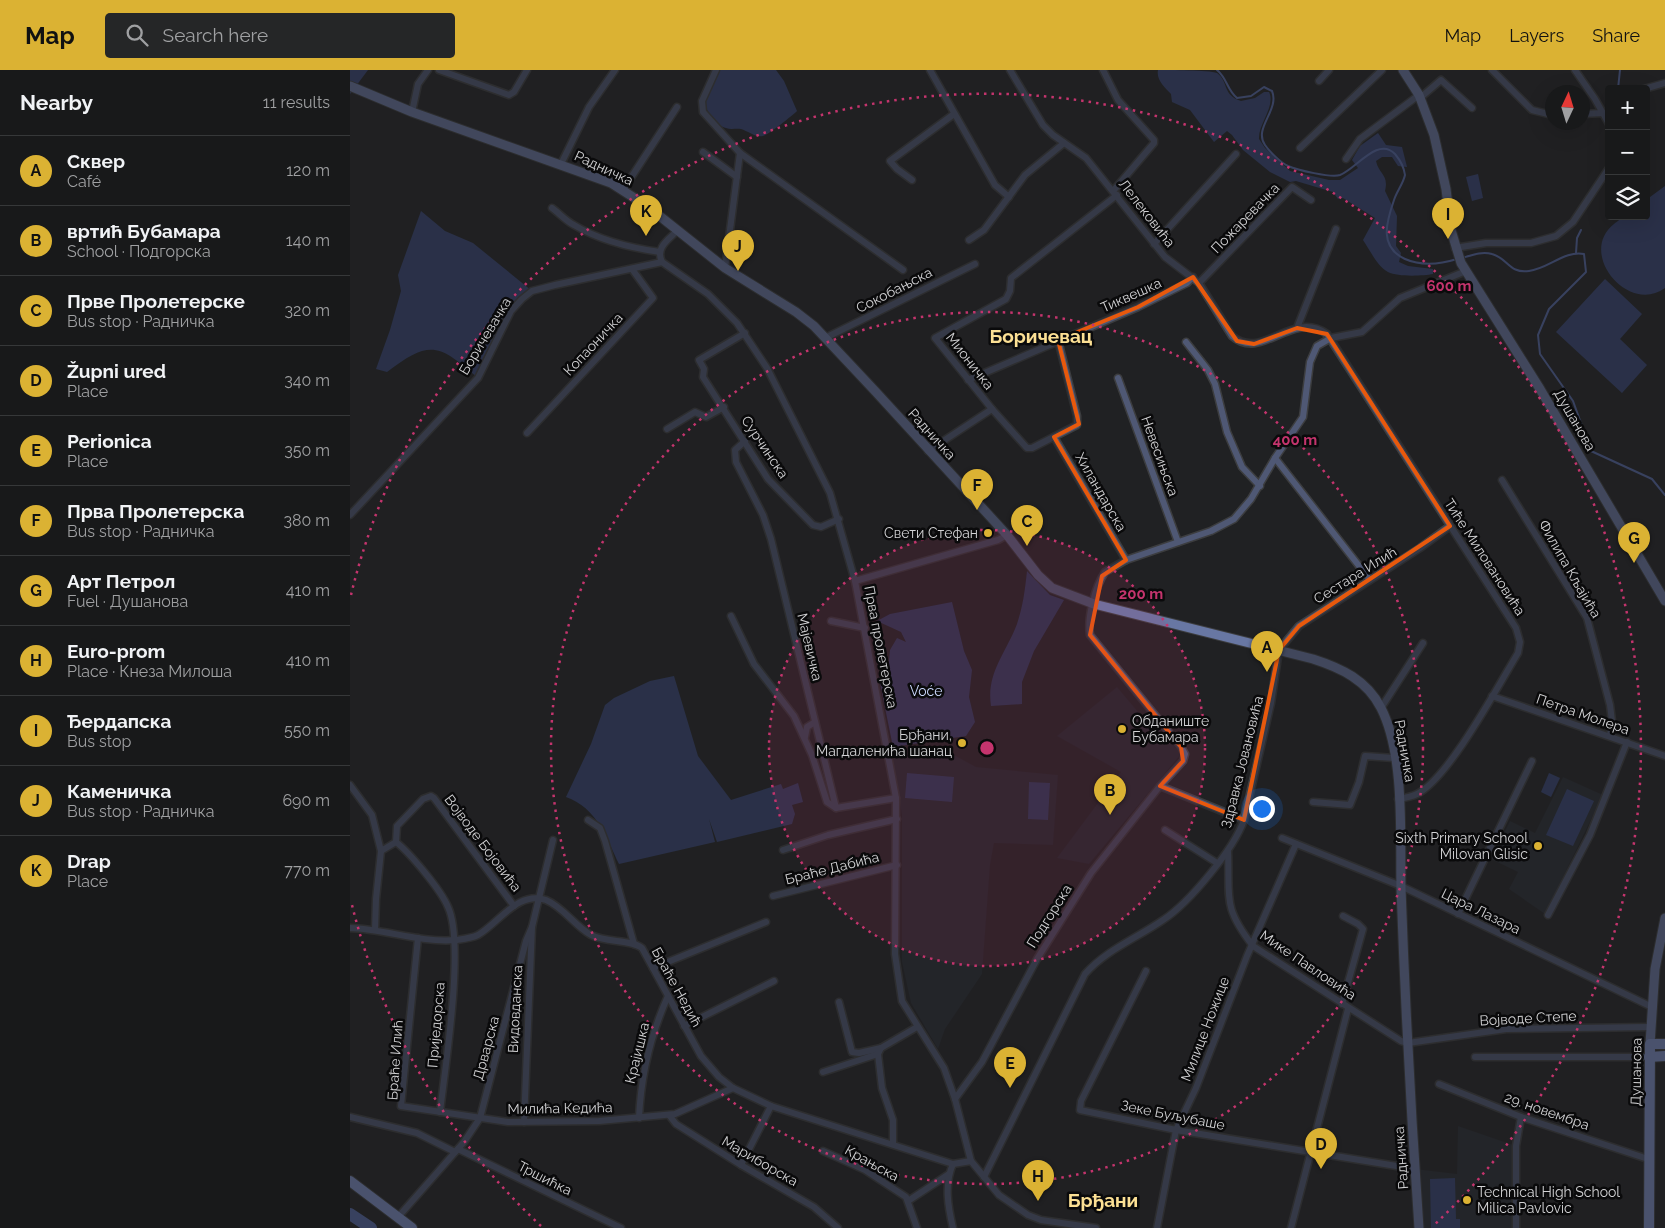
<!DOCTYPE html>
<html lang="en">
<head>
<meta charset="utf-8">
<style>
	:root { --surface:#18191a; --page:#252627; --text:#f1f3f6; --muted:#9fa0a2; --line:#363839; --accent:#dbb233 }
	body { margin:0; font-family:Raleway,sans-serif; background:var(--page); color:var(--text) }
	.controls { position:absolute; right:15px; top:15px; display:grid; overflow:hidden; border-radius:5px; box-shadow:0 5px 20px #0002 }
	.controls button { width:45px; height:45px; display:grid; place-items:center; padding:0; border:0; border-bottom:1px solid var(--line); background:var(--surface); color:var(--text); font:25px sans-serif }
	.compass { position:absolute; left:1195px; top:15px; width:45px; height:45px; border-radius:50%; background:var(--surface); box-shadow:0 5px 20px #0002; rotate:4deg }
	.you { position:absolute; left:911px; top:738px; width:18px; height:18px; margin:-12px; border:4px solid #fff; border-radius:50%; background:#1a73e8; box-shadow:0 0 0 8px #1a73e833 }
	.badge { display:grid; place-items:center; width:32px; height:32px; border-radius:50%; background:var(--accent); color:#111; font-size:16px; font-weight:700 }
	.pin { position:absolute; translate:-50% -41px; filter:drop-shadow(0 1px 2px #0008) }
	.pin::after { content:''; position:absolute; top:26px; width:18px; height:15px; background:inherit; clip-path:polygon(0 0,100% 0,50% 100%) }
	.list { margin:0; padding:0; list-style:none }
	h2 { display:flex; justify-content:space-between; align-items:center; height:65px; margin:0; padding:0 20px; font-size:21px }
	h2 small { font-size:16px; font-weight:400; color:var(--muted) }
	.list li { display:grid; grid-template-columns:32px 1fr auto; gap:15px; align-items:center; box-sizing:border-box; height:70px; padding:0 20px; border-top:1px solid var(--line) }
	.list b { display:block; font-size:19px; white-space:nowrap }
	.list p { margin:0; font-size:16px; white-space:nowrap; color:var(--muted) }
	.list em { font-size:16px; font-style:normal; color:var(--muted) }
	.icon { flex:none; width:28px; height:28px; fill:none; stroke:currentColor; stroke-width:2; stroke-linecap:round; stroke-linejoin:round }
	.map { position:relative; flex:none; width:1315px; height:1158px; overflow:hidden }
	header { display:flex; align-items:center; gap:30px; box-sizing:border-box; height:70px; padding:0 25px; background:var(--accent); color:#111 }
	header strong { font-size:24px }
	nav { display:flex; gap:28px; margin-inline-start:auto; font-size:18px }
	.search { width:350px; height:45px; background:var(--page); display:flex; align-items:center; gap:12px; box-sizing:border-box; padding:0 18px; border-radius:5px; color:var(--muted); font-size:19px }
	main { display:flex }
	aside { flex:1; background:var(--surface) }
	.map>svg:first-child { display:block }
	.built { fill:#272a31 }
	.green { fill:#354476 }
	.lines { fill:none; stroke-linecap:round; stroke-linejoin:round }
	.stream { stroke:#5569a9; stroke-width:2 }
	.river { stroke:#5569a9; stroke-width:12 }
	.street-casing { stroke:#3c3d3f; stroke-width:9 }
	.secondary-casing { stroke:#3c3d3f; stroke-width:11 }
	.primary-casing { stroke:#3c3d3f; stroke-width:12 }
	.street { stroke:#4f5874; stroke-width:6 }
	.secondary { stroke:#6877a3; stroke-width:9 }
	.primary { stroke:#7c8fc8; stroke-width:10 }
	.marked { fill:none; stroke:#e8590c; stroke-width:4; stroke-linejoin:round }
	.ring { fill:none; stroke:#c4346d; stroke-width:2.5; stroke-dasharray:2.5 5 }
	.poi-dot { fill:#dbb233; stroke:#0a0a0b; stroke-width:2 }
	.labels { text-anchor:middle; stroke-width:5; stroke-linejoin:round; paint-order:stroke }
	.street-label { font-size:14px; fill:#d2d2d4; stroke:#0a0a0b }
	.poi-label { font-size:14px; fill:#d2d2d4; stroke:#0a0a0b; text-anchor:end }
	.park-label { font-size:14px; fill:#ccd9fe; stroke:#0a0a0b }
	.district-label { font-size:19px; font-weight:bold; fill:#fce094; stroke:#0a0a0b }
	.centre { fill:#c4346d; stroke:#0a0a0b; stroke-width:2.5 }
	.ring-label { font-size:15px; text-anchor:middle; font-weight:bold; fill:#c4346d; stroke:#0a0a0b; stroke-width:5; stroke-linejoin:round; paint-order:stroke }
</style>
</head>
<body>
<header>
<strong>Map</strong>
<div class="search"><svg class="icon" aria-label="search" viewBox="0 0 24 24"><circle cx="10" cy="10" r="6"/><path d="M15 15l6 6"/></svg>Search here</div>
<nav><a>Map</a><a>Layers</a><a>Share</a></nav>
</header>
<main>
<aside>
<h2>Nearby<small>11 results</small></h2>
<ul class="list">
<li><span class="badge">A</span><div><b>Сквер</b><p>Café</p></div><em>120 m</em></li>
<li><span class="badge">B</span><div><b>вртић Бубамара</b><p>School · Подгорска</p></div><em>140 m</em></li>
<li><span class="badge">C</span><div><b>Прве Пролетерске</b><p>Bus stop · Радничка</p></div><em>320 m</em></li>
<li><span class="badge">D</span><div><b>Župni ured</b><p>Place</p></div><em>340 m</em></li>
<li><span class="badge">E</span><div><b>Perionica</b><p>Place</p></div><em>350 m</em></li>
<li><span class="badge">F</span><div><b>Прва Пролетерска</b><p>Bus stop · Радничка</p></div><em>380 m</em></li>
<li><span class="badge">G</span><div><b>Арт Петрол</b><p>Fuel · Душанова</p></div><em>410 m</em></li>
<li><span class="badge">H</span><div><b>Euro-prom</b><p>Place · Кнеза Милоша</p></div><em>410 m</em></li>
<li><span class="badge">I</span><div><b>Ђердапска</b><p>Bus stop</p></div><em>550 m</em></li>
<li><span class="badge">J</span><div><b>Каменичка</b><p>Bus stop · Радничка</p></div><em>690 m</em></li>
<li><span class="badge">K</span><div><b>Drap</b><p>Place</p></div><em>770 m</em></li>
</ul>
</aside>
<div class="map">
<svg width="1315" height="1158" viewBox="0 0 1315 1158">
	<rect width="100%" height="100%" fill="#202123"/>
	<g class="built">
		<path d="M 767,617 L 805,662 L 808,658 L 831,684 L 739,794 L 707,788 L 771,702 L 707,666 Z"/>
		<path d="M 569,682 L 604,685 L 626,697 L 708,705 L 703,775 L 644,773 L 640,795 L 632,904 L 595,959 L 588,979 L 561,933 L 552,892 L 552,745 L 543,690 L 547,684 Z"/>
		<path d="M 1213,707 L 1253,725 L 1195,844 L 1159,819 L 1168,802 L 1141,789 L 1160,751 L 1185,763 Z"/>
		<path d="M 1108,1056 L 1166,1076 L 1166,1158 L 1069,1158 L 1065,1099 L 1107,1104 Z"/>
	</g>
	<g class="green">
		<path d="M 0,0 L 18,0 L 0,24 Z"/>
		<path d="M 370,0 L 426,0 L 434,11 L 447,41 C 443,45 418,65 413,66 C 406,68 398,61 391,59 C 386,58 381,60 376,58 C 367,56 355,41 355,32 Z"/>
		<path d="M 808,0 C 820,0 858,0 867,3 C 879,12 872,25 891,31 L 905,28 L 914,22 L 919,22 C 926,36 908,54 909,69 L 915,78 L 940,101 L 979,110 L 990,110 L 1008,98 L 1002,90 L 1010,76 L 1028,63 L 1036,75 L 1052,77 L 1057,97 L 1048,96 L 1042,87 L 1032,87 L 1026,91 C 1029,105 1039,104 1035,121 L 1047,146 L 1046,176 L 1051,183 L 1049,192 L 1058,196 L 1083,199 L 1083,204 C 1072,206 1048,207 1038,202 C 1027,196 1020,180 1013,170 L 1025,148 L 993,128 L 988,129 L 983,122 L 946,111 L 940,112 L 920,102 L 893,80 L 882,65 L 877,61 L 864,72 L 840,40 L 822,32 L 821,24 C 815,18 806,10 808,0 Z"/>
		<path d="M 1128,104 L 1133,128 L 1122,131 L 1116,107 Z"/>
		<path d="M 1315,116 L 1315,218 C 1278,245 1227,183 1264,154 C 1268,151 1272,147 1277,146 C 1283,145 1290,146 1296,146 L 1296,130 Z"/>
		<path d="M 71,141 L 95,161 L 123,173 L 182,221 L 166,235 L 128,308 C 89,274 80,269 37,302 L 26,299 L 40,260 L 51,221 L 48,205 Z"/>
		<path d="M 1255,209 L 1292,244 L 1270,269 L 1297,295 L 1272,323 L 1206,262 Z"/>
		<path d="M 677,501 L 700,525 L 714,530 L 684,581 L 672,612 L 672,634 L 641,636 C 636,603 656,583 667,554 C 673,536 675,520 677,501 Z"/>
		<path d="M 602,532 L 614,581 L 622,600 L 619,627 L 625,652 L 616,666 L 543,677 L 529,608 L 538,601 L 540,580 L 547,568 L 556,572 L 551,562 L 527,551 L 540,544 Z"/>
		<path d="M 324,606 L 348,686 L 381,730 L 431,714 L 433,719 L 448,713 L 453,732 L 442,735 L 445,744 L 442,754 L 367,772 L 359,749 L 365,772 L 269,794 C 256,767 247,738 216,727 L 241,674 L 255,635 L 264,628 L 300,611 Z"/>
		<path d="M 557,703 L 604,707 L 602,732 L 555,728 Z"/>
		<path d="M 1199,703 L 1210,708 L 1201,727 L 1191,722 Z"/>
		<path d="M 679,712 L 700,713 L 698,750 L 678,749 Z"/>
		<path d="M 1217,719 L 1244,731 L 1223,776 L 1196,765 Z"/>
		<path d="M 1105,1108 L 1106,1149 L 1110,1149 L 1110,1158 L 1081,1158 L 1080,1109 Z"/>
	</g>
	<g class="lines">
		<g class="stream">
			<path d="M 867,0 C 877,8 877,20 887,28 L 901,26 L 914,17 L 922,21 C 930,40 903,58 915,75 C 919,81 931,93 938,96 C 947,100 981,108 990,105 C 1006,99 1028,66 1045,84 C 1050,90 1054,97 1055,105 C 1053,114 1047,121 1044,130 C 1036,153 1029,177 1055,189 C 1071,196 1091,194 1107,189"/>
			<path d="M 1268,19 L 1270,0"/>
			<path d="M 1226,183 L 1227,168 L 1231,160"/>
			<path d="M 1112,188 C 1122,185 1132,181 1142,184 C 1158,188 1159,204 1179,201 C 1198,199 1215,180 1234,184 L 1236,202 L 1199,239 L 1188,265 L 1190,284 L 1223,331 L 1241,381 L 1302,409 L 1315,425"/>
		</g>
		<path class="river" d="M 0,1144 L 21,1158"/>
		<defs>
			<g id="street">
				<path d="M 89,0 L 159,25 L 164,22 L 177,0"/>
				<path d="M 366,0 L 352,31 L 353,42 L 390,83 L 553,200"/>
				<path d="M 580,0 L 645,115 L 659,127"/>
				<path d="M 660,0 L 693,55 L 703,65 L 736,88 L 815,187 L 849,213 L 882,266 C 912,292 942,239 977,264 L 1166,558 L 1170,572 L 1168,583 C 1148,616 1099,708 1067,724 C 1061,727 1054,728 1048,729"/>
				<path d="M 753,0 L 768,30 L 804,70 L 804,73 L 764,120"/>
				<path d="M 1142,0 L 1182,40 L 1202,45"/>
				<path d="M 1225,0 L 1245,29 L 1259,54"/>
				<path d="M 969,11 L 979,0"/>
				<path d="M 1294,19 L 1315,13"/>
				<path d="M 1070,28 L 1091,10 L 1122,38"/>
				<path d="M 62,42 L 68,14 L 78,0"/>
				<path d="M 1232,44 L 1253,43"/>
				<path d="M 950,78 L 1032,0"/>
				<path d="M 353,82 L 387,107"/>
				<path d="M 996,89 L 1010,69 L 1069,25"/>
				<path d="M 211,94 L 239,37 L 265,0"/>
				<path d="M 562,110 L 547,99 L 540,91 L 604,44"/>
				<path d="M 273,120 L 327,37"/>
				<path d="M 202,138 C 209,143 216,151 224,155 C 249,170 281,178 310,182"/>
				<path d="M 327,161 C 318,170 305,178 312,192 L 358,224 L 387,253 L 417,298 L 480,423 L 505,511 L 546,728 L 545,884 L 552,931 L 594,998 L 605,1029 L 621,1091 L 649,1125 L 678,1145 L 691,1150 L 746,1158"/>
				<path d="M 619,170 L 634,160 L 675,105 L 714,73"/>
				<path d="M 804,174 L 886,84"/>
				<path d="M 1105,178 L 1136,173 L 1181,173 L 1206,166 L 1223,152 L 1259,98"/>
				<path d="M 375,198 L 390,83"/>
				<path d="M 849,213 L 942,117 L 961,130"/>
				<path d="M 947,258 L 986,159"/>
				<path d="M 395,263 L 349,290 L 354,299 L 353,307 L 418,409 L 463,455 L 471,457 L 489,449"/>
				<path d="M 475,268 L 625,194"/>
				<path d="M 836,272 L 858,300 L 865,314 L 877,362 L 892,397 L 910,416"/>
				<path d="M 768,308 L 828,472"/>
				<path d="M 618,310 L 788,237 L 837,213 L 843,207"/>
				<path d="M 642,339 L 677,378 L 682,378 L 727,355 L 727,346 L 708,270"/>
				<path d="M 317,359 L 345,342 L 356,347 L 374,337"/>
				<path d="M 177,363 L 303,228 L 282,199"/>
				<path d="M 704,367 L 776,490"/>
				<path d="M 395,371 L 385,380 L 386,392 L 413,445 L 421,469 L 486,738 L 546,728"/>
				<path d="M 578,381 L 642,339 L 585,268 L 656,229 L 660,221 L 661,208 L 767,125"/>
				<path d="M 925,388 L 1020,510"/>
				<path d="M 1152,410 L 1237,548 L 1260,635 L 1262,651 L 1260,666"/>
				<path d="M 0,445 L 128,308 L 161,241 L 172,229 L 182,221 L 205,215 L 312,192"/>
				<path d="M 505,511 L 648,470 L 657,465"/>
				<path d="M 381,546 L 404,594 L 444,646 L 462,685 L 477,732 L 486,738"/>
				<path d="M 481,551 L 515,558"/>
				<path d="M 1142,626 L 1315,686"/>
				<path d="M 1031,638 L 1073,573"/>
				<path d="M 455,667 L 457,657 L 465,652"/>
				<path d="M 0,715 L 22,745 L 31,781"/>
				<path d="M 810,716 L 894,750"/>
				<path d="M 963,732 L 1000,735 L 1009,712 L 1015,686 L 1044,688"/>
				<path d="M 238,750 L 250,758 L 255,771 L 284,874"/>
				<path d="M 815,760 L 867,793"/>
				<path d="M 932,768 L 1051,816 L 1302,937"/>
				<path d="M 433,780 L 478,765 L 547,749"/>
				<path d="M 878,782 C 880,828 872,836 903,876 L 1051,971 L 1058,973 L 1156,959 L 1300,957"/>
				<path d="M 423,826 L 547,795"/>
				<path d="M 1108,844 L 1182,691"/>
				<path d="M 1198,845 L 1240,765 L 1277,672"/>
				<path d="M 0,858 C 35,859 70,873 106,870 C 113,869 122,868 128,865 C 149,853 168,820 196,830 C 213,837 225,856 241,865 C 257,873 281,869 292,878 L 351,986 L 369,1007 L 383,1018 L 421,1036 L 603,1094 L 621,1091"/>
				<path d="M 25,860 L 26,829 L 31,781 L 46,772"/>
				<path d="M 68,868 L 51,1036 L 158,1052 L 249,1051 L 325,1044 L 383,1018"/>
				<path d="M 303,898 L 416,852"/>
				<path d="M 796,901 L 731,1031 L 730,1040 L 826,1060 L 1065,1099"/>
				<path d="M 489,932 L 502,982 L 509,983 L 531,978"/>
				<path d="M 992,934 L 1013,859 L 1008,854 L 993,846"/>
				<path d="M 334,956 L 424,911"/>
				<path d="M 528,984 L 532,1018 L 543,1050 L 543,1074"/>
				<path d="M 1125,987 L 1299,987"/>
				<path d="M 473,1002 L 528,984 L 531,978 L 567,957"/>
				<path d="M 1089,1014 L 1171,1047 L 1298,1089"/>
				<path d="M 605,1029 L 632,992 L 687,889 L 741,803 L 810,716 L 833,691 L 835,684 L 831,677 L 740,565 C 737,547 745,517 755,502 L 776,490 L 861,461 L 884,449 L 901,429 L 925,388 L 953,347 L 960,292 L 967,276 L 981,268 L 1012,262 L 1050,228 L 1116,201"/>
				<path d="M 90,1042 C 95,998 115,873 98,837 C 91,820 60,783 46,772 L 47,756 L 73,729 L 81,726 L 84,728 L 164,836"/>
				<path d="M 319,1045 L 326,1054 L 391,1095 L 464,1137 L 488,1158"/>
				<path d="M 0,1047 L 67,1063 L 105,1082"/>
				<path d="M 289,1048 C 291,1004 300,966 318,926"/>
				<path d="M 174,1052 L 182,857 L 203,770"/>
				<path d="M 108,1079 L 271,1158"/>
				<path d="M 473,1081 L 515,1100 L 556,1127 L 567,1158"/>
				<path d="M 391,1095 L 421,1036"/>
				<path d="M 634,1107 L 735,904 C 756,880 787,868 813,850 C 839,833 884,779 894,750 L 921,633 L 929,580 L 949,556 L 1070,478 L 1100,456"/>
				<path d="M 558,1131 L 599,1104"/>
				<path d="M 49,1146 L 114,1072 L 130,1048 L 176,871 L 182,857"/>
				<path d="M 603,1158 C 598,1137 594,1114 603,1094"/>
				<path d="M 807,1158 L 826,1060 L 846,1018 L 897,886 L 946,774"/>
				<path d="M 941,1158 L 998,939"/>
				<path d="M 1166,1158 L 1166,1076 L 1171,1047"/>
			</g>
			<g id="secondary">
				<path d="M 1053,0 L 1069,25 L 1084,65 L 1096,119 L 1101,160 L 1111,193 L 1190,319 L 1315,531"/>
				<path d="M 0,16 L 62,42 L 261,113 L 297,136 L 375,198 L 446,242 L 464,256 L 525,321 L 657,465 L 688,505 L 702,518 L 744,534 L 963,589 C 991,598 1017,610 1031,638 C 1055,685 1050,765 1051,818 C 1055,931 1061,1045 1069,1158"/>
				<path d="M 1300,974 L 1305,899 L 1315,848"/>
			</g>
			<g id="primary">
				<path d="M 1299,987 L 1315,986"/>
				<path d="M 0,1111 L 62,1158"/>
				<path d="M 1299,1158 L 1300,974 L 1315,974"/>
			</g>
		</defs>
		<use href="#street" class="street-casing"/>
		<use href="#secondary" class="secondary-casing"/>
		<use href="#primary" class="primary-casing"/>
		<use href="#street" class="street"/>
		<use href="#secondary" class="secondary"/>
		<use href="#primary" class="primary"/>
	</g>
	<path d="M0 0H1315V1158H0ZM 843,207 L 887,271 L 904,274 L 947,258 L 977,264 L 1100,456 L 949,556 L 929,580 L 894,750 L 810,716 L 833,691 L 831,677 L 740,565 L 752,506 L 776,490 L 704,367 L 729,354 L 708,270 L 788,237 Z" fill="#202123" fill-opacity=".55" fill-rule="evenodd"/>
	<path class="marked" d="M 843,207 L 887,271 L 904,274 L 947,258 L 977,264 L 1100,456 L 949,556 L 929,580 L 894,750 L 810,716 L 833,691 L 831,677 L 740,565 L 752,506 L 776,490 L 704,367 L 729,354 L 708,270 L 788,237 Z"/>
	<circle cx="637" cy="678" r="218" fill="#c4346d" fill-opacity=".12"/>
	<g class="ring">
		<circle cx="637" cy="678" r="218"/>
		<circle cx="637" cy="678" r="436"/>
		<path d="M191 1156A654 654 0 0 1 1 831M1 525A654 654 0 1 1 1083 1156"/>
	</g>
	<g class="poi-dot">
		<circle cx="638" cy="463" r="5"/>
		<circle cx="772" cy="659" r="5"/>
		<circle cx="612" cy="673" r="5"/>
		<circle cx="1188" cy="776" r="5"/>
		<circle cx="1117" cy="1130" r="5"/>
	</g>
	<g class="labels">
		<g class="street-label">
			<text transform="translate(254 98) rotate(25)" y="5">Радничка</text>
			<text transform="translate(797 143) rotate(52)" y="5">Лелековића</text>
			<text transform="translate(895 148) rotate(-46)" y="5">Пожаревачка</text>
			<text transform="translate(544 220) rotate(-27)" y="5">Сокобањска</text>
			<text transform="translate(781 225) rotate(-24)" y="5">Тиквешка</text>
			<text transform="translate(135 266) rotate(-59)" y="5">Боричевачка</text>
			<text transform="translate(243 274) rotate(-47)" y="5">Копаоничка</text>
			<text transform="translate(620 291) rotate(52)" y="5">Мионичка</text>
			<text transform="translate(1225 350) rotate(60)" y="5">Душанова</text>
			<text transform="translate(582 364) rotate(48)" y="5">Радничка</text>
			<text transform="translate(415 377) rotate(56)" y="5">Сурчинска</text>
			<text transform="translate(810 386) rotate(70)" y="5">Невесињска</text>
			<text transform="translate(751 422) rotate(60)" y="5">Хиландарска</text>
			<text transform="translate(1135 487) rotate(57)" y="5">Тиће Миловановића</text>
			<text transform="translate(1220 499) rotate(60)" y="5">Филипа Кљајића</text>
			<text transform="translate(1005 505) rotate(-32)" y="5">Сестара Илић</text>
			<text transform="translate(460 577) rotate(77)" y="5">Мајевичка</text>
			<text transform="translate(531 577) rotate(79)" y="5">Прва пролетерска</text>
			<text transform="translate(1233 644) rotate(19)" y="5">Петра Молера</text>
			<text transform="translate(1055 681) rotate(80)" y="5">Радничка</text>
			<text transform="translate(892 692) rotate(-76)" y="5">Здравка Јовановића</text>
			<text transform="translate(133 773) rotate(53)" y="5">Војводе Бојовића</text>
			<text transform="translate(482 798) rotate(-14)" y="5">Браће Дабића</text>
			<text transform="translate(1131 841) rotate(26)" y="5">Цара Лазара</text>
			<text transform="translate(699 846) rotate(-58)" y="5">Подгорска</text>
			<text transform="translate(958 895) rotate(34)" y="5">Мике Павловића</text>
			<text transform="translate(327 917) rotate(61)" y="5">Браће Недић</text>
			<text transform="translate(165 939) rotate(-87)" y="5">Видовданска</text>
			<text transform="translate(1178 948) rotate(-3)" y="5">Војводе Степе</text>
			<text transform="translate(86 955) rotate(-85)" y="5">Приједорска</text>
			<text transform="translate(855 959) rotate(-69)" y="5">Милице Ножице</text>
			<text transform="translate(136 978) rotate(-75)" y="5">Дрварска</text>
			<text transform="translate(287 983) rotate(-76)" y="5">Крајишка</text>
			<text transform="translate(45 990) rotate(-86)" y="5">Браће Илић</text>
			<text transform="translate(1286 1002) rotate(-89)" y="5">Душанова</text>
			<text transform="translate(210 1038) rotate(-1)" y="5">Милића Кедића</text>
			<text transform="translate(1197 1041) rotate(19)" y="5">29. новембра</text>
			<text transform="translate(823 1045) rotate(11)" y="5">Зеке Буљубаше</text>
			<text transform="translate(1051 1088) rotate(-94)" y="5">Радничка</text>
			<text transform="translate(410 1091) rotate(30)" y="5">Мариборска</text>
			<text transform="translate(522 1093) rotate(29)" y="5">Крањска</text>
			<text transform="translate(195 1108) rotate(27)" y="5">Тршићка</text>
		</g>
		<g class="poi-label">
			<text x="628" y="468">Свети Стефан</text>
			<text x="782" y="656" text-anchor="start">Обданиште<tspan x="782" dy="16">Бубамара</tspan></text>
			<text x="602" y="670">Брђани,<tspan x="602" dy="16">Магдаленића шанац</tspan></text>
			<text x="1178" y="773">Sixth Primary School<tspan x="1178" dy="16">Milovan Glisic</tspan></text>
			<text x="1127" y="1127" text-anchor="start">Technical High School<tspan x="1127" dy="16">Milica Pavlovic</tspan></text>
		</g>
		<g class="park-label">
			<text x="576" y="626">Voće</text>
		</g>
		<g class="district-label">
			<text x="691" y="273">Боричевац</text>
			<text x="753" y="1137">Брђани</text>
		</g>
	</g>
	<circle cx="637" cy="678" r="8" class="centre"/>
	<g class="ring-label">
		<text x="1099" y="221">600 m</text>
		<text x="945" y="375">400 m</text>
		<text x="791" y="529">200 m</text>
	</g>
</svg>
<div class="controls">
<button>+</button>
<button>−</button>
<button><svg class="icon" aria-label="layers" viewBox="0 0 24 24"><path d="M12 4l9 5-9 5-9-5zM3 14l9 5 9-5"/></svg></button>
</div>
<svg class="compass" viewBox="-18 -18 36 36"><path d="M0-13l5 13h-10z" fill="#e53935"/><path d="M0 13l5-13h-10z" fill="#9fa0a2"/></svg>
<div class="you"></div>
<div class="pin badge" style="left:917px;top:602px">A</div>
<div class="pin badge" style="left:760px;top:745px">B</div>
<div class="pin badge" style="left:677px;top:476px">C</div>
<div class="pin badge" style="left:971px;top:1099px">D</div>
<div class="pin badge" style="left:660px;top:1018px">E</div>
<div class="pin badge" style="left:627px;top:440px">F</div>
<div class="pin badge" style="left:1284px;top:493px">G</div>
<div class="pin badge" style="left:688px;top:1131px">H</div>
<div class="pin badge" style="left:1098px;top:169px">I</div>
<div class="pin badge" style="left:388px;top:201px">J</div>
<div class="pin badge" style="left:296px;top:166px">K</div>
</div>
</main>
</body>
</html>
